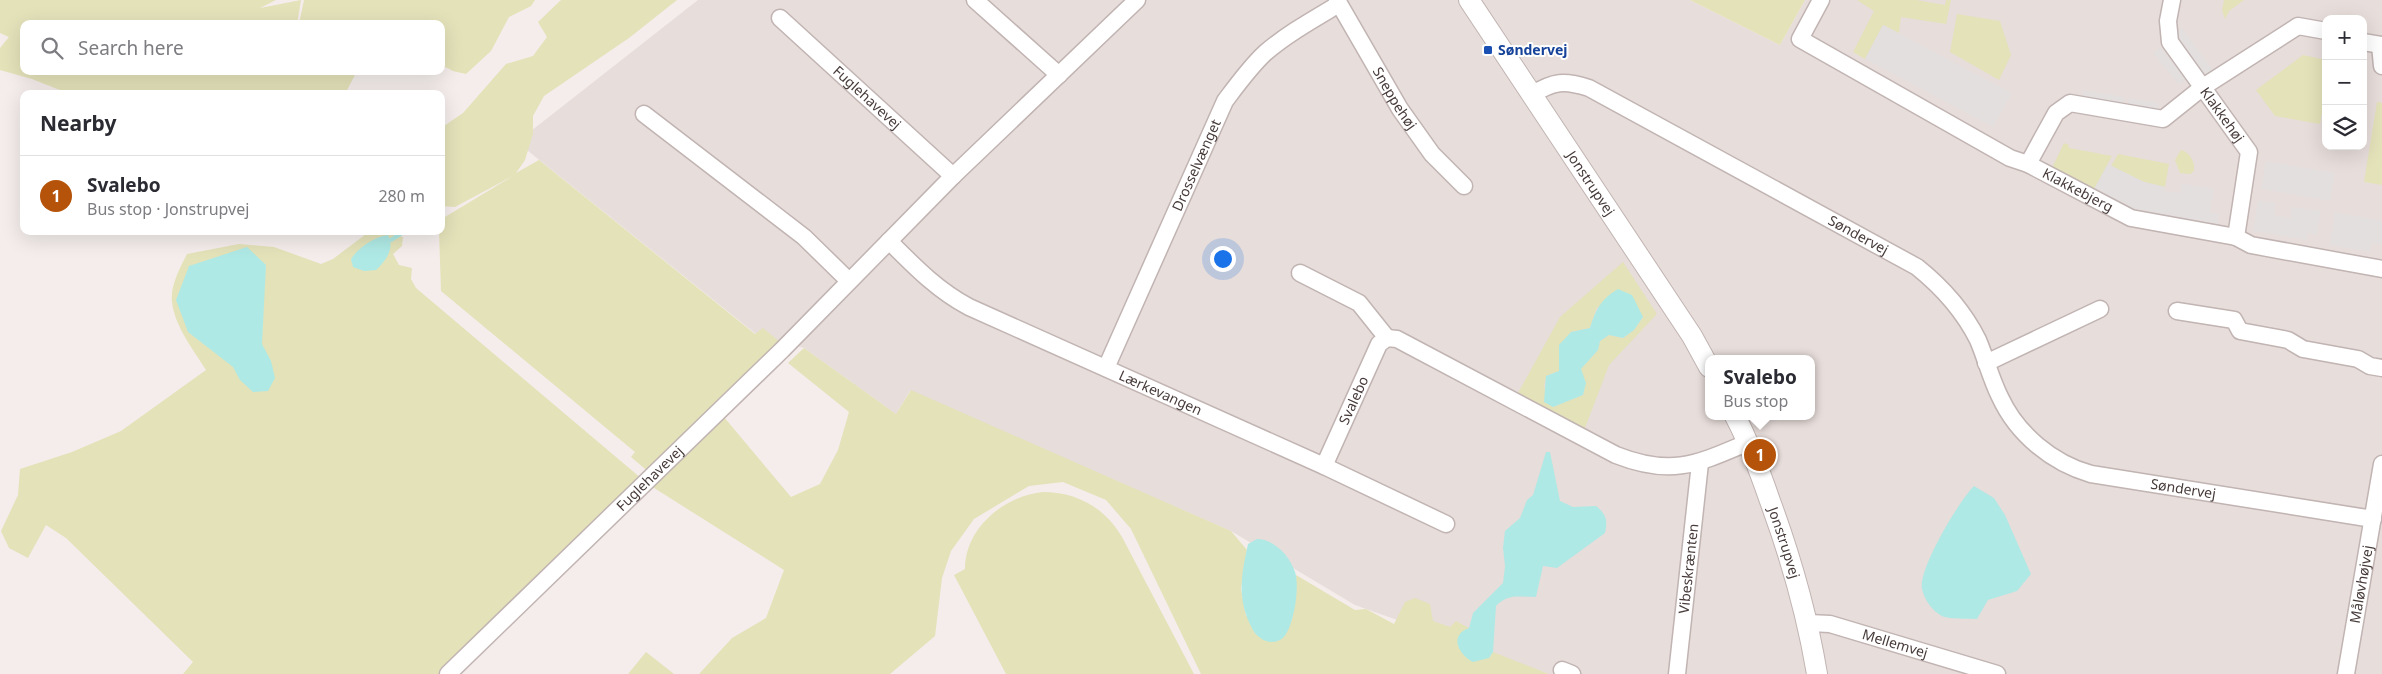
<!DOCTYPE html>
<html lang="en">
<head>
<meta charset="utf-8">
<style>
	:root { --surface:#fff; --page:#f2f2f3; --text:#2b2b33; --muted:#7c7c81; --line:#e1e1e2; --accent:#b45309 }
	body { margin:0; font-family:"Noto Sans",sans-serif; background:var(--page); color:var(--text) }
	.controls { position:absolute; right:15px; top:15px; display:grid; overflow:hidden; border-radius:10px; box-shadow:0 5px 20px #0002 }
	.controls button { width:45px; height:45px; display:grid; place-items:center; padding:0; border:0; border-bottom:1px solid var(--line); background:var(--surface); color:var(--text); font:25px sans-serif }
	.you { position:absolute; left:1222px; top:258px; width:18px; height:18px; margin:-12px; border:4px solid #fff; border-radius:50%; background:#1a73e8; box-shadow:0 0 0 8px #1a73e833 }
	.badge { display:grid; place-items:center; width:32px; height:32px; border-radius:50%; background:var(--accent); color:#fff; font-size:16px; font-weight:700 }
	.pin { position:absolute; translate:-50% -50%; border:2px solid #fff; box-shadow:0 1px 5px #0006 }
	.popup { position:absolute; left:1705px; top:355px; width:110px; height:65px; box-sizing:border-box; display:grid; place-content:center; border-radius:10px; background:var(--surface); filter:drop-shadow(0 1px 4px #0005); font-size:16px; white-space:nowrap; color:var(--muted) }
	.popup b { font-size:19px; color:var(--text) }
	.popup::after { content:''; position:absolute; left:50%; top:100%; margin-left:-10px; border:10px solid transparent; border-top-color:var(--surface) }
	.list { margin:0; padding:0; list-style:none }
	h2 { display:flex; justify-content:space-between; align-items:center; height:65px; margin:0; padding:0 20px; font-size:21px }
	h2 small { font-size:16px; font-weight:400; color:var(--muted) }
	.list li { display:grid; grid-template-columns:32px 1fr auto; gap:15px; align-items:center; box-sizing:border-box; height:80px; padding:0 20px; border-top:1px solid var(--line) }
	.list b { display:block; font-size:19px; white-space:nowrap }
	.list p { margin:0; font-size:16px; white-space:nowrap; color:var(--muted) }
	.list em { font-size:16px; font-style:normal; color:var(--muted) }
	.icon { flex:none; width:28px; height:28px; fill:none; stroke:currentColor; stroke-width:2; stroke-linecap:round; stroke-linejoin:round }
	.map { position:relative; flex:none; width:2382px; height:674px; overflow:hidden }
	.search { position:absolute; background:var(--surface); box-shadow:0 5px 20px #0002; left:20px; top:20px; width:425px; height:55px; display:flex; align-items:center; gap:12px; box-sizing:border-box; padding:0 18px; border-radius:10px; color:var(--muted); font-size:19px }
	.panel { position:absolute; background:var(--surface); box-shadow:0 5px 20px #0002; left:20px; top:90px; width:425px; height:145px; border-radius:10px }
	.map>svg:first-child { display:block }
	.residential { fill:#e7ddda; fill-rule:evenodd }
	.green { fill:#e3e2b9; fill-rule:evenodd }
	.parking { fill:#e3dfdf }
	.water { fill:#afe9e5 }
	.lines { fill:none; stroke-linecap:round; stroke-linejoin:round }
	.stream { stroke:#afe9e5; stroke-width:4 }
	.minor-casing { stroke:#c1b4b2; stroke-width:19 }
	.tertiary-casing { stroke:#c1b4b2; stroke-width:22 }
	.minor { stroke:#fff; stroke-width:16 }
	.tertiary { stroke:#fff; stroke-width:20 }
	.transit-dot { fill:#1a4fb4; stroke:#fff; stroke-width:2 }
	.labels { text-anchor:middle; stroke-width:4; stroke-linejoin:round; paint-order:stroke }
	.transit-label { font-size:14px; font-weight:bold; fill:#164399; stroke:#fff; text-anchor:start }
	.street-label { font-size:14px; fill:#473b3a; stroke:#fff }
</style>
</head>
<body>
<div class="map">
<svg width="2382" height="674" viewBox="0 0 2382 674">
	<rect width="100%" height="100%" fill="#f4edeb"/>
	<path class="residential" d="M 698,0 L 1690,0 L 1780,45 L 1805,0 L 2382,0 L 2382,674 L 1549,674 L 1355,605 L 1231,531 L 910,391 L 896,414 L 804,348 L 756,334 L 517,142 ZM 2326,19 L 2363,19 L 2363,146 L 2326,146 ZM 1709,359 L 1811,359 L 1811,416 L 1709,416 Z"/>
	<g class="green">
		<path d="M 0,0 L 276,0 L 260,8 L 301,0 L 297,24 L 24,24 L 24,71 L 357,71 L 345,94 L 70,94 L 32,79 L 0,70 L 0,48 L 9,37 L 0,33 Z"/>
		<path d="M 304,0 L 535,0 L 531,6 L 509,17 L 491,51 L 466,74 L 453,71 L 441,65 L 441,24 L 299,24 Z"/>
		<path d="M 561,0 L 677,0 L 629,38 L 544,96 L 533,116 L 533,134 L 525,160 L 516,173 L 539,160 L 755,334 L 763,328 L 780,342 L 651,474 L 631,457 L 635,452 L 441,291 L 439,231 L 441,231 L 441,216 L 445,217 L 513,176 L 455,207 L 441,206 L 441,128 L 463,113 L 506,64 L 533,56 L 547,37 L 538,22 Z"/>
		<path d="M 1690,0 L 1805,0 L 1780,45 Z"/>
		<path d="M 1857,0 L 1916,0 L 1945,5 L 1946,0 L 1951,0 L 1946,24 L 1901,17 L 1899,33 L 1883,25 L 1865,59 L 1853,52 L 1874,11 Z"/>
		<path d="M 2224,0 L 2244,0 L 2229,11 L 2225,19 L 2222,10 Z"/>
		<path d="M 1957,14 L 2000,21 L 2011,55 L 1999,80 L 1950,52 Z"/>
		<path d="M 2303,55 L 2326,60 L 2326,90 L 2320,124 L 2275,116 L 2256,90 Z"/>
		<path d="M 2377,102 L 2382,103 L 2382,185 L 2364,182 Z"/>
		<path d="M 2064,143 L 2069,145 L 2069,148 L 2112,156 L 2094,189 L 2052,168 Z"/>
		<path d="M 2181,150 C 2190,153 2195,161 2194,171 L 2190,174 L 2180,173 L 2175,160 Z"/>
		<path d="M 2118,154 L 2169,164 L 2165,187 L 2144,182 L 2111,166 Z"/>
		<path d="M 370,231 L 402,231 L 396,235 L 403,237 L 402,246 L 393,254 L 399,265 L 412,268 L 411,279 L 416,288 L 642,479 L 439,674 L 183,674 L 193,662 L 66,538 L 46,525 L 28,558 L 9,548 L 1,531 L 18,495 L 20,469 L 72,452 L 121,431 L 206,370 C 193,349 175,327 172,302 C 170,286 180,268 187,254 L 239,244 L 274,247 L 321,264 L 333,259 Z"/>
		<path d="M 1623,262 L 1657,314 L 1609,365 L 1585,428 L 1518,393 L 1560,317 ZM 1597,307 L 1643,317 L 1634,330 L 1623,338 L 1609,335 L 1600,341 L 1598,350 L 1581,369 L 1585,383 L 1583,395 L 1553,407 L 1544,387 L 1546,376 L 1559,371 L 1571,332 L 1590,328 Z"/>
		<path d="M 804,348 L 896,414 L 911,390 L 1231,531 L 1247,550 L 1241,589 L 1246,616 L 1291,622 L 1295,601 L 1296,575 L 1355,610 L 1366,609 L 1394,624 L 1405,602 L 1415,598 L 1430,604 L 1433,621 L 1450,627 L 1456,621 L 1469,628 L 1489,658 L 1493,652 L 1549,674 L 1201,674 L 1131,529 L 1106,500 L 1063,482 L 1029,486 L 974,519 L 951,551 L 942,578 L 935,636 L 890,674 L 699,674 L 732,638 L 766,618 L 784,570 L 651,486 L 723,416 L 791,497 L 820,484 L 838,450 L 849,412 L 788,363 Z"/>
		<path d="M 1043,492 C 1077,492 1105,508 1122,537 L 1194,674 L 1006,674 L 954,575 L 965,569 C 965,528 1004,496 1043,492 Z"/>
		<path d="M 646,652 L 674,674 L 628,674 Z"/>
	</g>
	<g class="parking">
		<path d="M 1883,25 L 2012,93 L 1993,127 L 1865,59 Z"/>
		<path d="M 2182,28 L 2215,73 L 2205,80 L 2172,35 Z"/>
		<path d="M 2161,47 L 2186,79 L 2179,85 L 2153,53 Z"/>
		<path d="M 2083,90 L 2125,97 L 2123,106 L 2081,99 Z"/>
		<path d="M 2129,98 L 2159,103 L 2158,112 L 2127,107 Z"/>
		<path d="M 2266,161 L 2335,173 L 2330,201 L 2261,189 Z"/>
		<path d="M 2108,164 L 2144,182 L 2165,187 L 2164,191 L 2180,193 L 2181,183 L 2214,189 L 2210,212 L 2219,214 L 2218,224 L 2134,210 L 2094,189 Z"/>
		<path d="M 2258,200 L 2276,203 L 2274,215 L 2290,218 L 2292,207 L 2321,211 L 2317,235 L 2308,233 L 2307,240 L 2253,231 Z"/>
		<path d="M 2335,212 L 2382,221 L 2382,245 L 2372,243 L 2370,252 L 2330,245 Z"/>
	</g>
	<g class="water">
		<path d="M 388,235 C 395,248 386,261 376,270 L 364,271 L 353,267 L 351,259 C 359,247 374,237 388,235 Z"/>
		<path d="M 247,247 L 266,265 L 262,344 L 271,361 L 275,378 L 268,391 L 253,392 L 240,380 L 233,367 L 188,332 L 176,300 L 189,266 Z"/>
		<path d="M 1618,289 L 1632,295 L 1643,317 L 1634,330 L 1623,338 L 1609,335 L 1600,341 L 1598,350 L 1581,369 L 1586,383 L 1583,395 L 1553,407 L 1544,402 L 1546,376 L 1559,371 L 1559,345 L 1571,332 L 1590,328 C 1596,309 1601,299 1618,289 Z"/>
		<path d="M 1546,452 L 1550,452 L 1560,501 L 1573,507 L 1596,506 C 1606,514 1608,520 1605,533 L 1557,568 L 1543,566 L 1536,597 C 1520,597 1508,593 1496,606 L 1493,652 L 1489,658 L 1473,662 C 1458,654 1449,635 1469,628 L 1473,613 L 1503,583 L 1505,566 L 1503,548 L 1505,531 L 1520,518 L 1527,500 L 1533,495 Z"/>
		<path d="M 1974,486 L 1994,498 L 2005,515 L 2031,574 L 2017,591 L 1988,600 L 1977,619 C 1968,618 1951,620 1942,616 C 1933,612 1924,599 1922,589 C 1918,569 1959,501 1974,486 Z"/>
		<path d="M 1257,539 C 1274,539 1290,556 1295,572 C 1300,586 1294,627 1283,638 C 1278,642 1272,643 1266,641 C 1256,637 1253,631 1249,622 C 1237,595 1242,572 1248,544 Z"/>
	</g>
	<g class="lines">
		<path class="stream" d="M 391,240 L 405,231"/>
		<defs>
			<g id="minor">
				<path d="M 975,0 L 1059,75"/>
				<path id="s1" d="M 1337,0 L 1400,109 L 1432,154 L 1464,186"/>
				<path id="s2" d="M 1821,0 L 1800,39 L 2010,158 L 2028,164 L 2131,218 L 2236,237 L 2251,245 L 2382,269"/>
				<path id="s3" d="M 2172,0 L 2168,21 L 2170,42 L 2249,152 L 2236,237"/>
				<path id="s4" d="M 780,18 L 953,176"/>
				<path d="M 2363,42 L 2382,45"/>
				<path d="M 2380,45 L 2382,66"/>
				<path id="s5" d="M 1531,95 C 1554,81 1564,80 1589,88 L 1917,267 C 1942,287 1964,312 1978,340 C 1986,359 1991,379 2000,397 C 2017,434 2052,463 2091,474 L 2373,519"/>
				<path d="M 644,114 L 804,237 L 849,281"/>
				<path d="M 2028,164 L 2056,113 L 2070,103 L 2163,119 L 2203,87 L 2298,26 L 2326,31"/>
				<path id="s6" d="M 889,241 C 914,266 937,290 969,307 L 1324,466 L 1446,524"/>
				<path d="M 1300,273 L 1359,303 L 1387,338"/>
				<path d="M 2177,311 L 2234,320 L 2240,331 L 2288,340 L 2303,349 L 2358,359 L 2370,366 L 2382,368"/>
				<path d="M 1986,363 L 2100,309"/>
				<path id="s7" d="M 1106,368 L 1225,101 C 1237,85 1250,67 1265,53 C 1287,34 1314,19 1339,4"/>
				<path id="s8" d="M 1324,466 L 1379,344 L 1387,338 L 1397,339 L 1616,455 C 1672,477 1697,464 1749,442"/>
				<path id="s9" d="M 1809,623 L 1830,624 L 1997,674"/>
				<path d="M 1562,670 L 1572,674"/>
				<path id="s10" d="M 448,674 L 782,350 L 953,176 L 1137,0"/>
				<path id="s11" d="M 1677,674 L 1700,463"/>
				<path id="s12" d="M 2346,674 L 2382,464"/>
			</g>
			<g id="tertiary">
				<path id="s13" d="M 1469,0 L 1692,336 L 1709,367"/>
				<path id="s14" d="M 1735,416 C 1750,444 1760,472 1770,501 C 1791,558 1807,614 1817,674"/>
			</g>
		</defs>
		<use href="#minor" class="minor-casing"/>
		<use href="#tertiary" class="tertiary-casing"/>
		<use href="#minor" class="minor"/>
		<use href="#tertiary" class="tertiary"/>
	</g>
	<rect class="transit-dot" x="1483" y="45" width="10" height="10" rx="2.5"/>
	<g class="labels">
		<g class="transit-label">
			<text x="1498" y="55">Søndervej</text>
		</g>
		<g class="street-label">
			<text dy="5" stroke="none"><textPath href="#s4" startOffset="118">Fuglehavevej</textPath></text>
			<text dy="5" stroke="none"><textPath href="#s1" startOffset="114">Sneppehøj</textPath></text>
			<text dy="5" stroke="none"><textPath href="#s3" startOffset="132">Klakkehøj</textPath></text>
			<text dy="5" stroke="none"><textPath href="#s7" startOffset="222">Drosselvænget</textPath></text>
			<text dy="5" stroke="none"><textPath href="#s13" startOffset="220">Jonstrupvej</textPath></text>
			<text dy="5" stroke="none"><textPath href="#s2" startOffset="361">Klakkebjerg</textPath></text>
			<text dy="5" stroke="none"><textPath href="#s5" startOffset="368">Søndervej</textPath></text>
			<text dy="5" stroke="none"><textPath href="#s6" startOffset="314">Lærkevangen</textPath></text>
			<text dy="5" stroke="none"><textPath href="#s8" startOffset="72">Svalebo</textPath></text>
			<text dy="5" stroke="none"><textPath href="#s10" startOffset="281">Fuglehavevej</textPath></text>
			<text dy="5" stroke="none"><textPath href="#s5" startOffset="808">Søndervej</textPath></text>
			<text dy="5" stroke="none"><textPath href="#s14" startOffset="136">Jonstrupvej</textPath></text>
			<text dy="5" stroke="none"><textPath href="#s11" startOffset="106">Vibeskrænten</textPath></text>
			<text dy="5" stroke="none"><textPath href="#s12" startOffset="91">Måløvhøjvej</textPath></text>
			<text dy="5" stroke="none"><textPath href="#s9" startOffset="89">Mellemvej</textPath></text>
		</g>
	</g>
</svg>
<div class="controls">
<button>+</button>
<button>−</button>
<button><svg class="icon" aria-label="layers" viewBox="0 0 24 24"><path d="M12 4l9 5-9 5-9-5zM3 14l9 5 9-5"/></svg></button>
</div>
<div class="you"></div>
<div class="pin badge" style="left:1760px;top:455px">1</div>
<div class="popup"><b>Svalebo</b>Bus stop</div>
<div class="search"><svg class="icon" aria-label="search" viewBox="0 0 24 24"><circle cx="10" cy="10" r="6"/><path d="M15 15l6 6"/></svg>Search here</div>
<section class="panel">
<h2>Nearby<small></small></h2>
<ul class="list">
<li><span class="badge">1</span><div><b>Svalebo</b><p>Bus stop · Jonstrupvej</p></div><em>280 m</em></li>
</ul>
</section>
</div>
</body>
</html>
